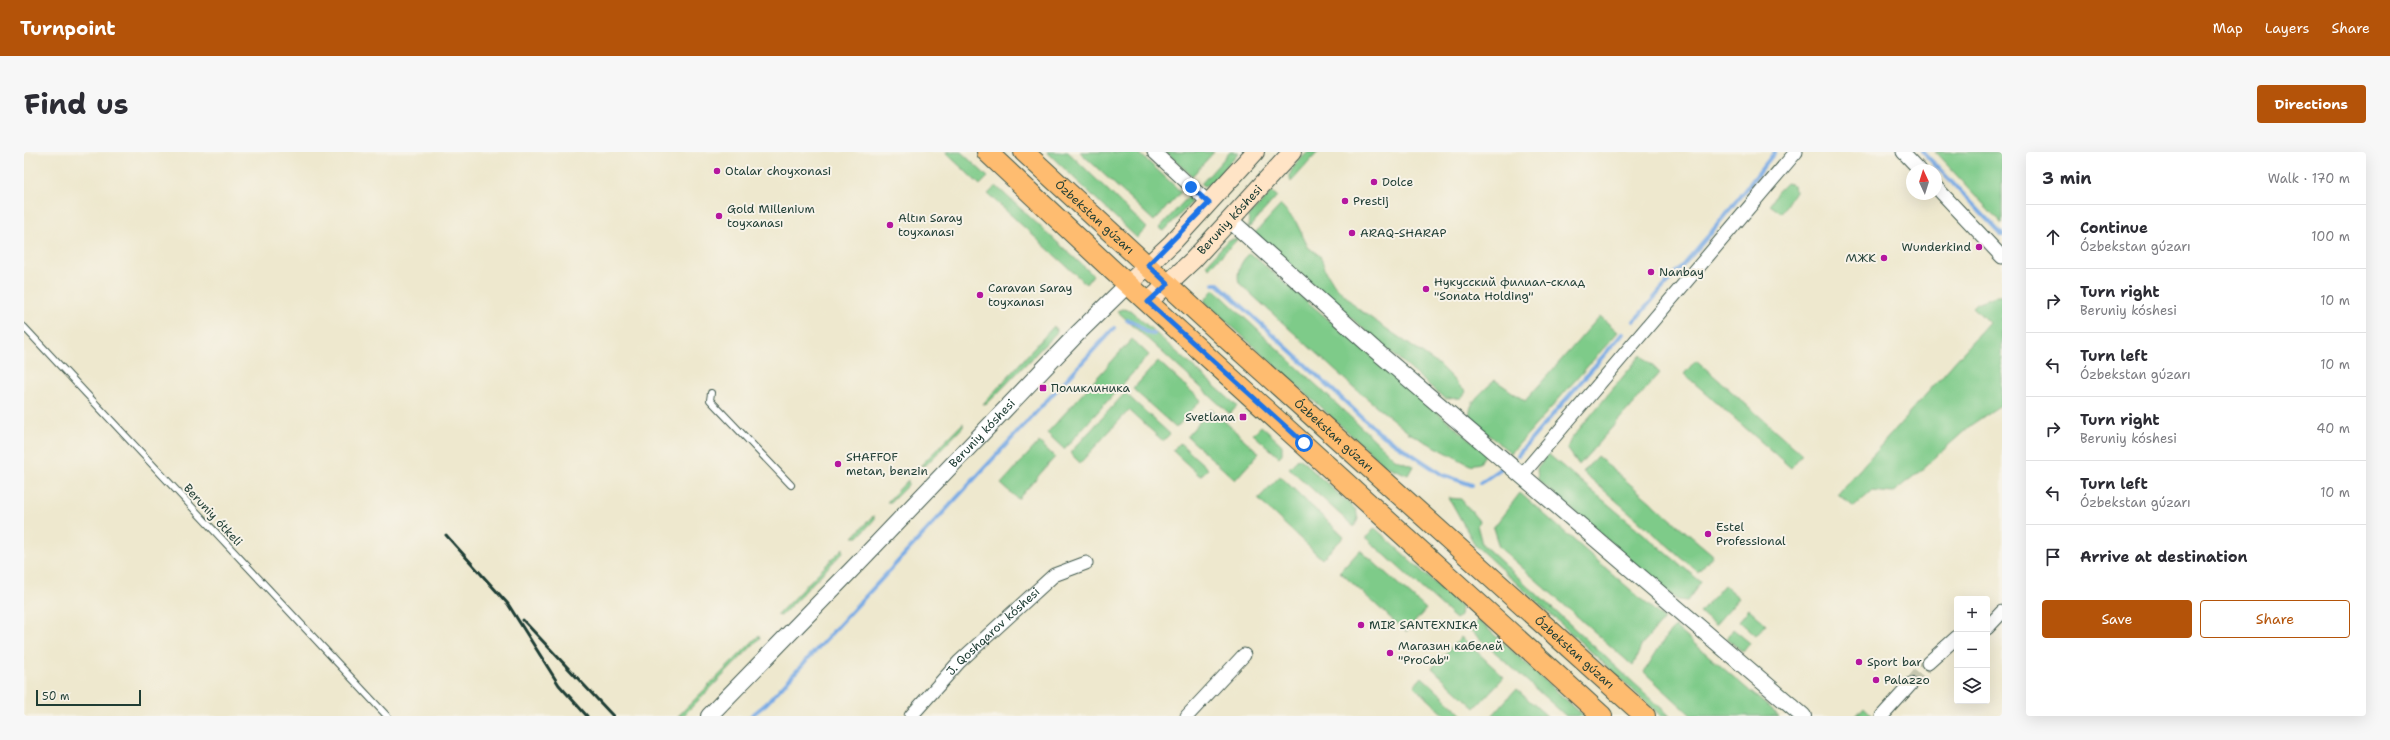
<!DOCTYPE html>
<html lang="en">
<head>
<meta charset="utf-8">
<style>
	:root { --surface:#fff; --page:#f7f7f7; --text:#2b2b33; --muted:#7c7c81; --line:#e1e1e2; --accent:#b45309 }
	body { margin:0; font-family:"Shantell Sans",sans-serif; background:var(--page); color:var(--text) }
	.controls { position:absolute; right:12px; bottom:12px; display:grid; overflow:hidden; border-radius:4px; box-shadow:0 4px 16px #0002 }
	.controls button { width:36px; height:36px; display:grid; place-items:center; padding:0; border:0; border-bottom:1px solid var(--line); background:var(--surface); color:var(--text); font:20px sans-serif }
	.compass { position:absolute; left:1882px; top:12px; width:36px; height:36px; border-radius:50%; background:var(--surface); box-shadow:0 4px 16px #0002; rotate:356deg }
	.scale { position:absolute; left:12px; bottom:10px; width:105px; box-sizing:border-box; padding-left:4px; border:2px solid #1f3d34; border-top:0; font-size:11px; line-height:14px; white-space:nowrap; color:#1f3d34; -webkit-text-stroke:3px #f7f3e8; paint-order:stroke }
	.stop { position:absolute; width:12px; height:12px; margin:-9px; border:3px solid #1a73e8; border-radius:50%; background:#fff }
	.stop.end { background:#1a73e8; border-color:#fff; box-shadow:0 1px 4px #0008 }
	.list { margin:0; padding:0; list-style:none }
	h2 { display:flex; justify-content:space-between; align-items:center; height:52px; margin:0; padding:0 16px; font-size:17px }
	h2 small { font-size:13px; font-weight:400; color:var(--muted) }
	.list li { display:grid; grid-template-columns:26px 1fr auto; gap:12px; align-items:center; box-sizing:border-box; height:64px; padding:0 16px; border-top:1px solid var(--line) }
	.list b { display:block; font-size:15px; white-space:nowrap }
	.list p { margin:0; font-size:13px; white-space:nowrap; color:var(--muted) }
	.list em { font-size:13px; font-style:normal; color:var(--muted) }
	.actions { display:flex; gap:8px; padding:12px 16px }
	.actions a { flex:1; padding:9px 0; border:1px solid var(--accent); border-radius:4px; text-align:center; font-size:14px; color:var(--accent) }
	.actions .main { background:var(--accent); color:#fff }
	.icon { flex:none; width:22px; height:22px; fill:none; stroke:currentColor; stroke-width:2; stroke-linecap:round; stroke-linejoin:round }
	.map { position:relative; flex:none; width:1978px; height:564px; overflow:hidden; border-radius:4px }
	header { display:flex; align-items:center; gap:24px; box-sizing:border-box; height:56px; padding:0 20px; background:var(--accent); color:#fff }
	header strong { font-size:19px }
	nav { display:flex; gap:22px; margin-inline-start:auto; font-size:14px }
	.intro { display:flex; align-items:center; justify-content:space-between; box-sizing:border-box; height:96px; padding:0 24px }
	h1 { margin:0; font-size:28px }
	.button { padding:10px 18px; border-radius:4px; background:var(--accent); color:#fff; font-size:14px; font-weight:700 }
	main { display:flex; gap:24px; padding:0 24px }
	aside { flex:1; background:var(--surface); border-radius:4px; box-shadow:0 4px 16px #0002 }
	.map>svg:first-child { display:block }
	.green { fill:#7ecb89; stroke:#4e845e }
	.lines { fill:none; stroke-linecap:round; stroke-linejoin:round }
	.stream { stroke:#79abe5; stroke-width:4 }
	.minor-tunnel { stroke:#c5c6af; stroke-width:13; stroke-dasharray:13 6; stroke-linecap:butt }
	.service-casing { stroke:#3e574b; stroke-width:8 }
	.minor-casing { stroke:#3e574b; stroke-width:15 }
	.tertiary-casing { stroke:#3e574b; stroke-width:18 }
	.secondary-casing { stroke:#3e574b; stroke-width:20 }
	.primary-casing { stroke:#3e574b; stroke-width:22 }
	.service { stroke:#fff; stroke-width:6 }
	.minor { stroke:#fff; stroke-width:13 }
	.tertiary { stroke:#fff; stroke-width:16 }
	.secondary { stroke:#ffe4c6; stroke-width:18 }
	.primary { stroke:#febc70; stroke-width:20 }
	.rail { stroke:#1f3d34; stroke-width:3 }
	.route { stroke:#1a73e8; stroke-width:5 }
	.poi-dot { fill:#b5179e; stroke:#f7f3e8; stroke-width:1.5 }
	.labels { text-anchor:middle; stroke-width:4; stroke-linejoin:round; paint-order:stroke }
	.poi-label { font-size:12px; fill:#1f3d34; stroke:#f7f3e8; text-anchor:start }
	.street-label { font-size:12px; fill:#1f3d34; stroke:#f7f3e8 }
</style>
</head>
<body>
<header>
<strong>Turnpoint</strong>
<nav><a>Map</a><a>Layers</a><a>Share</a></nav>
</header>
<div class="intro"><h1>Find us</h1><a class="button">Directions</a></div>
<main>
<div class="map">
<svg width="1978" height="564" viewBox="0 0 1978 564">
	<rect width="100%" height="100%" fill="#f7f3e8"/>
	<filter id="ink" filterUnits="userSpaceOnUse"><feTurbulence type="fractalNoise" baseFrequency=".025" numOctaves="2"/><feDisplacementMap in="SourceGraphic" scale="8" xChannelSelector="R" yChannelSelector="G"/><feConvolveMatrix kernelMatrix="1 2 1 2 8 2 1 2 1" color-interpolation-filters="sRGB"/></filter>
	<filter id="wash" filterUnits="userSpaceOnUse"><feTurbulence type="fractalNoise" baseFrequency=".012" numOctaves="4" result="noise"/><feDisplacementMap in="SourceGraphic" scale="16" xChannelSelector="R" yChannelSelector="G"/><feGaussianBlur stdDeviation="0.9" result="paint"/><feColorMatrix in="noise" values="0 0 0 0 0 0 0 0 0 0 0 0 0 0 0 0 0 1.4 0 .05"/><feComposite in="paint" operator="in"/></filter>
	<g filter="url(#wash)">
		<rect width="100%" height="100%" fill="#eee8ce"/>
		<g class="green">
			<path d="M 921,0 L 937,0 L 964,25 L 956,33 Z"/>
			<path d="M 1023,0 L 1044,0 L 1123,76 L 1113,86 Z"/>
			<path d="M 1056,0 L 1114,0 L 1157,40 L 1130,69 Z"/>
			<path d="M 1142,0 L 1190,0 L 1168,24 Z"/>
			<path d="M 1206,0 L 1215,0 L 1188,31 L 1181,34 L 1177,32 Z"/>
			<path d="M 1284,0 L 1294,0 L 1267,30 C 1262,18 1276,8 1284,0 Z"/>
			<path d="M 1911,0 L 1978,0 L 1978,72 Z"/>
			<path d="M 1762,31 L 1770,33 L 1771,39 L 1757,61 L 1746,53 L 1753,40 Z"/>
			<path d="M 972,34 L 1069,123 L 1062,132 L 964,42 Z"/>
			<path d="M 1248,40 L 1253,44 L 1224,77 L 1225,64 Z"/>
			<path d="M 1165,44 L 1167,51 L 1140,79 L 1135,76 Z"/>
			<path d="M 1257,53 L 1272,70 L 1284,95 L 1296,104 L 1302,119 L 1310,132 L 1334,157 L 1415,213 L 1442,240 L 1437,246 L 1421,247 L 1230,82 Z"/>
			<path d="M 1209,87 L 1214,87 L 1185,116 L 1182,113 L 1204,88 Z"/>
			<path d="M 1226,101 L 1462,301 L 1456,311 L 1446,313 L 1385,281 L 1327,233 L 1215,131 C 1212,119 1217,109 1226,101 Z"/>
			<path d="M 1190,137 L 1371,307 L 1389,314 L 1384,323 L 1360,313 L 1180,149 Z"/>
			<path d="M 1971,144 L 1978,144 L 1978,252 L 1947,273 L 1895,320 L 1868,341 L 1848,339 L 1830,355 L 1814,342 L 1965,171 L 1949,155 L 1953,151 Z"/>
			<path d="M 1098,157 L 1106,158 L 1213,254 L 1206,262 L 1093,159 Z"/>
			<path d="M 1576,164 L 1594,180 L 1487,301 L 1447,269 C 1440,252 1460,239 1471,228 L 1501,249 Z"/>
			<path d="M 1030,174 L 1033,180 L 964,251 L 959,252 Z"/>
			<path d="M 1108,187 L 1125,203 L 1040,297 L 1023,281 Z"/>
			<path d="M 1617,203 L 1636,221 L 1555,313 L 1543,296 L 1547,287 Z"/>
			<path d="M 1672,208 L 1778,302 L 1767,316 L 1660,222 Z"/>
			<path d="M 1134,209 L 1177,248 L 1152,276 L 1109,237 Z"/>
			<path d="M 1101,241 L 1146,282 L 1139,289 L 1105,258 L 1056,311 L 1046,301 Z"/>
			<path d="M 1187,257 L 1235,301 L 1211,328 L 1163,284 Z"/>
			<path d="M 939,271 L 939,275 L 902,313 L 896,314 Z"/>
			<path d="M 1237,274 L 1258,293 L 1258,302 L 1255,305 L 1229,282 Z"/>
			<path d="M 1015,290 L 1031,305 L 994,347 L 977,332 Z"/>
			<path d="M 1156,291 L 1184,317 L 1176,324 L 1149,299 Z"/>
			<path d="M 1524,302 L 1677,430 L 1663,449 L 1653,448 L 1514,328 L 1513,317 Z"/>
			<path d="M 1573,304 L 1689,403 L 1674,420 L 1559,320 Z"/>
			<path d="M 1275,306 L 1332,358 L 1334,367 L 1330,375 L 1265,316 Z"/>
			<path d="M 1256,324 L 1320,385 L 1298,407 L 1234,347 Z"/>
			<path d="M 884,328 L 884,333 L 867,350 L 863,350 Z"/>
			<path d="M 1496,341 L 1640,467 L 1618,492 L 1609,514 L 1475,395 L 1469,376 Z"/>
			<path d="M 1425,346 L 1437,347 L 1455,369 L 1453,373 L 1458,392 L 1646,564 L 1637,564 L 1451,393 Z"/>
			<path d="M 850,363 L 850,368 L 834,385 L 829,385 Z"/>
			<path d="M 1351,376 L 1437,455 L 1436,464 L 1432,467 L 1342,386 Z"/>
			<path d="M 819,396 L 819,400 L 757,464 L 753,463 Z"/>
			<path d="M 1336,398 L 1402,457 L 1382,480 L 1316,420 Z"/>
			<path d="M 1700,433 L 1715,446 L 1691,473 L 1676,460 Z"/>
			<path d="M 1725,457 L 1742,472 L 1732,484 L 1715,469 Z"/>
			<path d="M 1454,468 L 1560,564 L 1542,564 L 1445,477 Z"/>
			<path d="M 1651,475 L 1755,564 L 1668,564 L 1620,520 L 1643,483 Z"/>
			<path d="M 1709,477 L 1726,491 L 1719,500 L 1703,487 Z"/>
			<path d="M 735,483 L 736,486 L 659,564 L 654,564 Z"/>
			<path d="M 1437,485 L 1480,525 L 1451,556 L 1408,516 Z"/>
			<path d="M 1398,525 L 1440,564 L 1422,564 L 1390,534 Z"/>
			<path d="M 1492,537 L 1523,564 L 1468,564 Z"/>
			<path d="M 1840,555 L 1849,564 L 1832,564 Z"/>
		</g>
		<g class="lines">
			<g class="stream">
				<path d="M 1899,0 L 1978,83"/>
				<path d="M 1190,132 L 1194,132 L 1354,280 L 1419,323 L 1448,333"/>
				<path d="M 1103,168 C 1114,168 1119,183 1130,182"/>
				<path d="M 1610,169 L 1686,82 L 1751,0"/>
				<path d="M 1494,303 L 1599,181"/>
				<path d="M 1456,331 L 1479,315"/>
				<path d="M 727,564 L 742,552 L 1090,176"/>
			</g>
		</g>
	</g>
	<g filter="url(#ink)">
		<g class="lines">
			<path class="minor-tunnel" d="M 1887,532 L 1904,511"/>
			<defs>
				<g id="service">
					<path d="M 0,175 L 363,564"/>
					<path d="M 687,241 L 686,248 L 767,333"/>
				</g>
				<g id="minor">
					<path d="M 1130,0 L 1185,51"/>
					<path d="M 1879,0 L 1896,18"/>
					<path d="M 1912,35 L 1978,105"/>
					<path d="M 1497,324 L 1772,0"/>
					<path d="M 1963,476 L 1978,460"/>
					<path d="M 1904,511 L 1933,485"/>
					<path id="s1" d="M 887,564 L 935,510 L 1030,423 L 1062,411"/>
					<path d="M 1163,564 L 1220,503"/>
					<path d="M 1858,564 L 1887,532"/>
				</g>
				<g id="tertiary">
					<path d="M 1206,68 L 1351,198 L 1779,564"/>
					<path id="s2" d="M 685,564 L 838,407 L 1053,182 L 1104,132"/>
				</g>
				<g id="secondary">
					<path d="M 1104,132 L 1148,91 L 1231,0"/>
					<path id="s3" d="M 1124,150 L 1169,108 L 1268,0"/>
				</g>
				<g id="primary">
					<path d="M 963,0 L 1086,116 L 1578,564"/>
					<path id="s4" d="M 1000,0 L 1194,179 L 1621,564"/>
				</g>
			</defs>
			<use href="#service" class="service-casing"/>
			<use href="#minor" class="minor-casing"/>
			<use href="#tertiary" class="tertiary-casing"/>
			<use href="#secondary" class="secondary-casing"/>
			<use href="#primary" class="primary-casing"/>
			<use href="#service" class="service"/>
			<use href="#minor" class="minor"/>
			<use href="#tertiary" class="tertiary"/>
			<use href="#secondary" class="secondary"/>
			<use href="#primary" class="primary"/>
			<g class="rail">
				<path d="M 422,383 L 484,452 L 535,533 L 563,564"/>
				<path d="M 499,468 L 589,564"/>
			</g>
		</g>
	</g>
	<g class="lines" filter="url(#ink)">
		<path class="route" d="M 1167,35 L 1185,51 L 1124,113 L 1144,132 L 1124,150 L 1280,291"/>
	</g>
	<g class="poi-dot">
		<circle cx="693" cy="19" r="4"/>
		<circle cx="1350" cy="30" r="4"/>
		<circle cx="1321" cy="49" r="4"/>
		<circle cx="695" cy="64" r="4"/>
		<circle cx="866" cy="73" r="4"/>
		<circle cx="1328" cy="81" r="4"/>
		<circle cx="1955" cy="95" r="4"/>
		<circle cx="1860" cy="106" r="4"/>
		<circle cx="1627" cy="120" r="4"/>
		<circle cx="1402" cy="137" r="4"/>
		<circle cx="956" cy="143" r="4"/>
		<rect x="1015" y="232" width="8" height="8" rx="2"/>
		<rect x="1215" y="261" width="8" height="8" rx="2"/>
		<circle cx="814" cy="312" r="4"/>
		<circle cx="1684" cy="382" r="4"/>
		<circle cx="1337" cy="473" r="4"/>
		<circle cx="1366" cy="501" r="4"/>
		<circle cx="1835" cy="510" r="4"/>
		<circle cx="1852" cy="528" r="4"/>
	</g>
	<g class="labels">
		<g class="poi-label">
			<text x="701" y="23">Otalar choyxonasi</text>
			<text x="1358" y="34">Dolce</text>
			<text x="1329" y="53">Prestij</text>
			<text x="703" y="61">Gold Millenium<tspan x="703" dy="14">toyxanası</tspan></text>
			<text x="874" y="70">Altın Saray<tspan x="874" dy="14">toyxanası</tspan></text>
			<text x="1336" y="85">ARAQ-SHARAP</text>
			<text x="1947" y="99" text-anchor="end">Wunderkind</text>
			<text x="1852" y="110" text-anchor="end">МЖК</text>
			<text x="1635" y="124">Nanbay</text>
			<text x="1410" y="134">Нукусский филиал-склад<tspan x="1410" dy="14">"Sonata Holding"</tspan></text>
			<text x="964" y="140">Caravan Saray<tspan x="964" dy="14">toyxanası</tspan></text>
			<text x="1027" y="240">Поликлиника</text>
			<text x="1211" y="269" text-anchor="end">Svetlana</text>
			<text x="822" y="309">SHAFFOF<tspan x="822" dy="14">metan, benzin</tspan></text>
			<text x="1692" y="379">Estel<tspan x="1692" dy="14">Professional</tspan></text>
			<text x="1345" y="477">MIR SANTEXNIKA</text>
			<text x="1374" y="498">Магазин кабелей<tspan x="1374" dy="14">"ProCab"</tspan></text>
			<text x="1843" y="514">Sport bar</text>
			<text x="1860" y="532">Palazzo</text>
		</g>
		<g class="street-label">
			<text dy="4" stroke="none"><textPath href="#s4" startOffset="96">Ózbekstan gúzarı</textPath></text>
			<text dy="4" stroke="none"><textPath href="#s3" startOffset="116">Beruniy kóshesi</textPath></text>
			<text dy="4" stroke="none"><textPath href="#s2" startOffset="393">Beruniy kóshesi</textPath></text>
			<text dy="4" stroke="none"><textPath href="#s4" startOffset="420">Ózbekstan gúzarı</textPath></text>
			<text transform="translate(189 363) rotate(47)" y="4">Beruniy ótkeli</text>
			<text dy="4" stroke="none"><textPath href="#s1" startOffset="118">J. Qoshqarov kóshesi</textPath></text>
			<text dy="4" stroke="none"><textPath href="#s4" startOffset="744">Ózbekstan gúzarı</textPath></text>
		</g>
	</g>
</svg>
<div class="controls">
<button>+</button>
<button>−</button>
<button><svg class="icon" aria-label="layers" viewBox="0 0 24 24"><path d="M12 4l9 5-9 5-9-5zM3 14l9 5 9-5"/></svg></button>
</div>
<svg class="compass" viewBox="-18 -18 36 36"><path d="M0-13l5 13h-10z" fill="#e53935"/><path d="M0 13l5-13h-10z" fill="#7c7c81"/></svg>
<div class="scale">50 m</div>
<div class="stop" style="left:1280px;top:291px"></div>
<div class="stop end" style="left:1167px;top:35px"></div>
</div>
<aside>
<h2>3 min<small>Walk · 170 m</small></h2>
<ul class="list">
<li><svg class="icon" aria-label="ahead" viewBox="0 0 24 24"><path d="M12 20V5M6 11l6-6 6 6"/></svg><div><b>Continue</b><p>Ózbekstan gúzarı</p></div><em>100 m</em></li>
<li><svg class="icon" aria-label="right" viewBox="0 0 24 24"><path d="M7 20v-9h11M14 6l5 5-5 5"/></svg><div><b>Turn right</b><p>Beruniy kóshesi</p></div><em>10 m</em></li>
<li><svg class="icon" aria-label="left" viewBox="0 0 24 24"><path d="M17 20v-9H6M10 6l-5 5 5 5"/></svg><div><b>Turn left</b><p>Ózbekstan gúzarı</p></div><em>10 m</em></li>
<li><svg class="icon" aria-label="right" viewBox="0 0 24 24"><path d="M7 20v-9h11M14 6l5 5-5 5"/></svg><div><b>Turn right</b><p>Beruniy kóshesi</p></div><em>40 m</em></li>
<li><svg class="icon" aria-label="left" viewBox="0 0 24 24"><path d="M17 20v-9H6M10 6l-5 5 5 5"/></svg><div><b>Turn left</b><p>Ózbekstan gúzarı</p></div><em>10 m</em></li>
<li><svg class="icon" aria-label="arrive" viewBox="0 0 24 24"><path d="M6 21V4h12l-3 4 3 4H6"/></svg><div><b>Arrive at destination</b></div></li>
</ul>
<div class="actions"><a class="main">Save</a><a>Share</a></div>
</aside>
</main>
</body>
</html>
